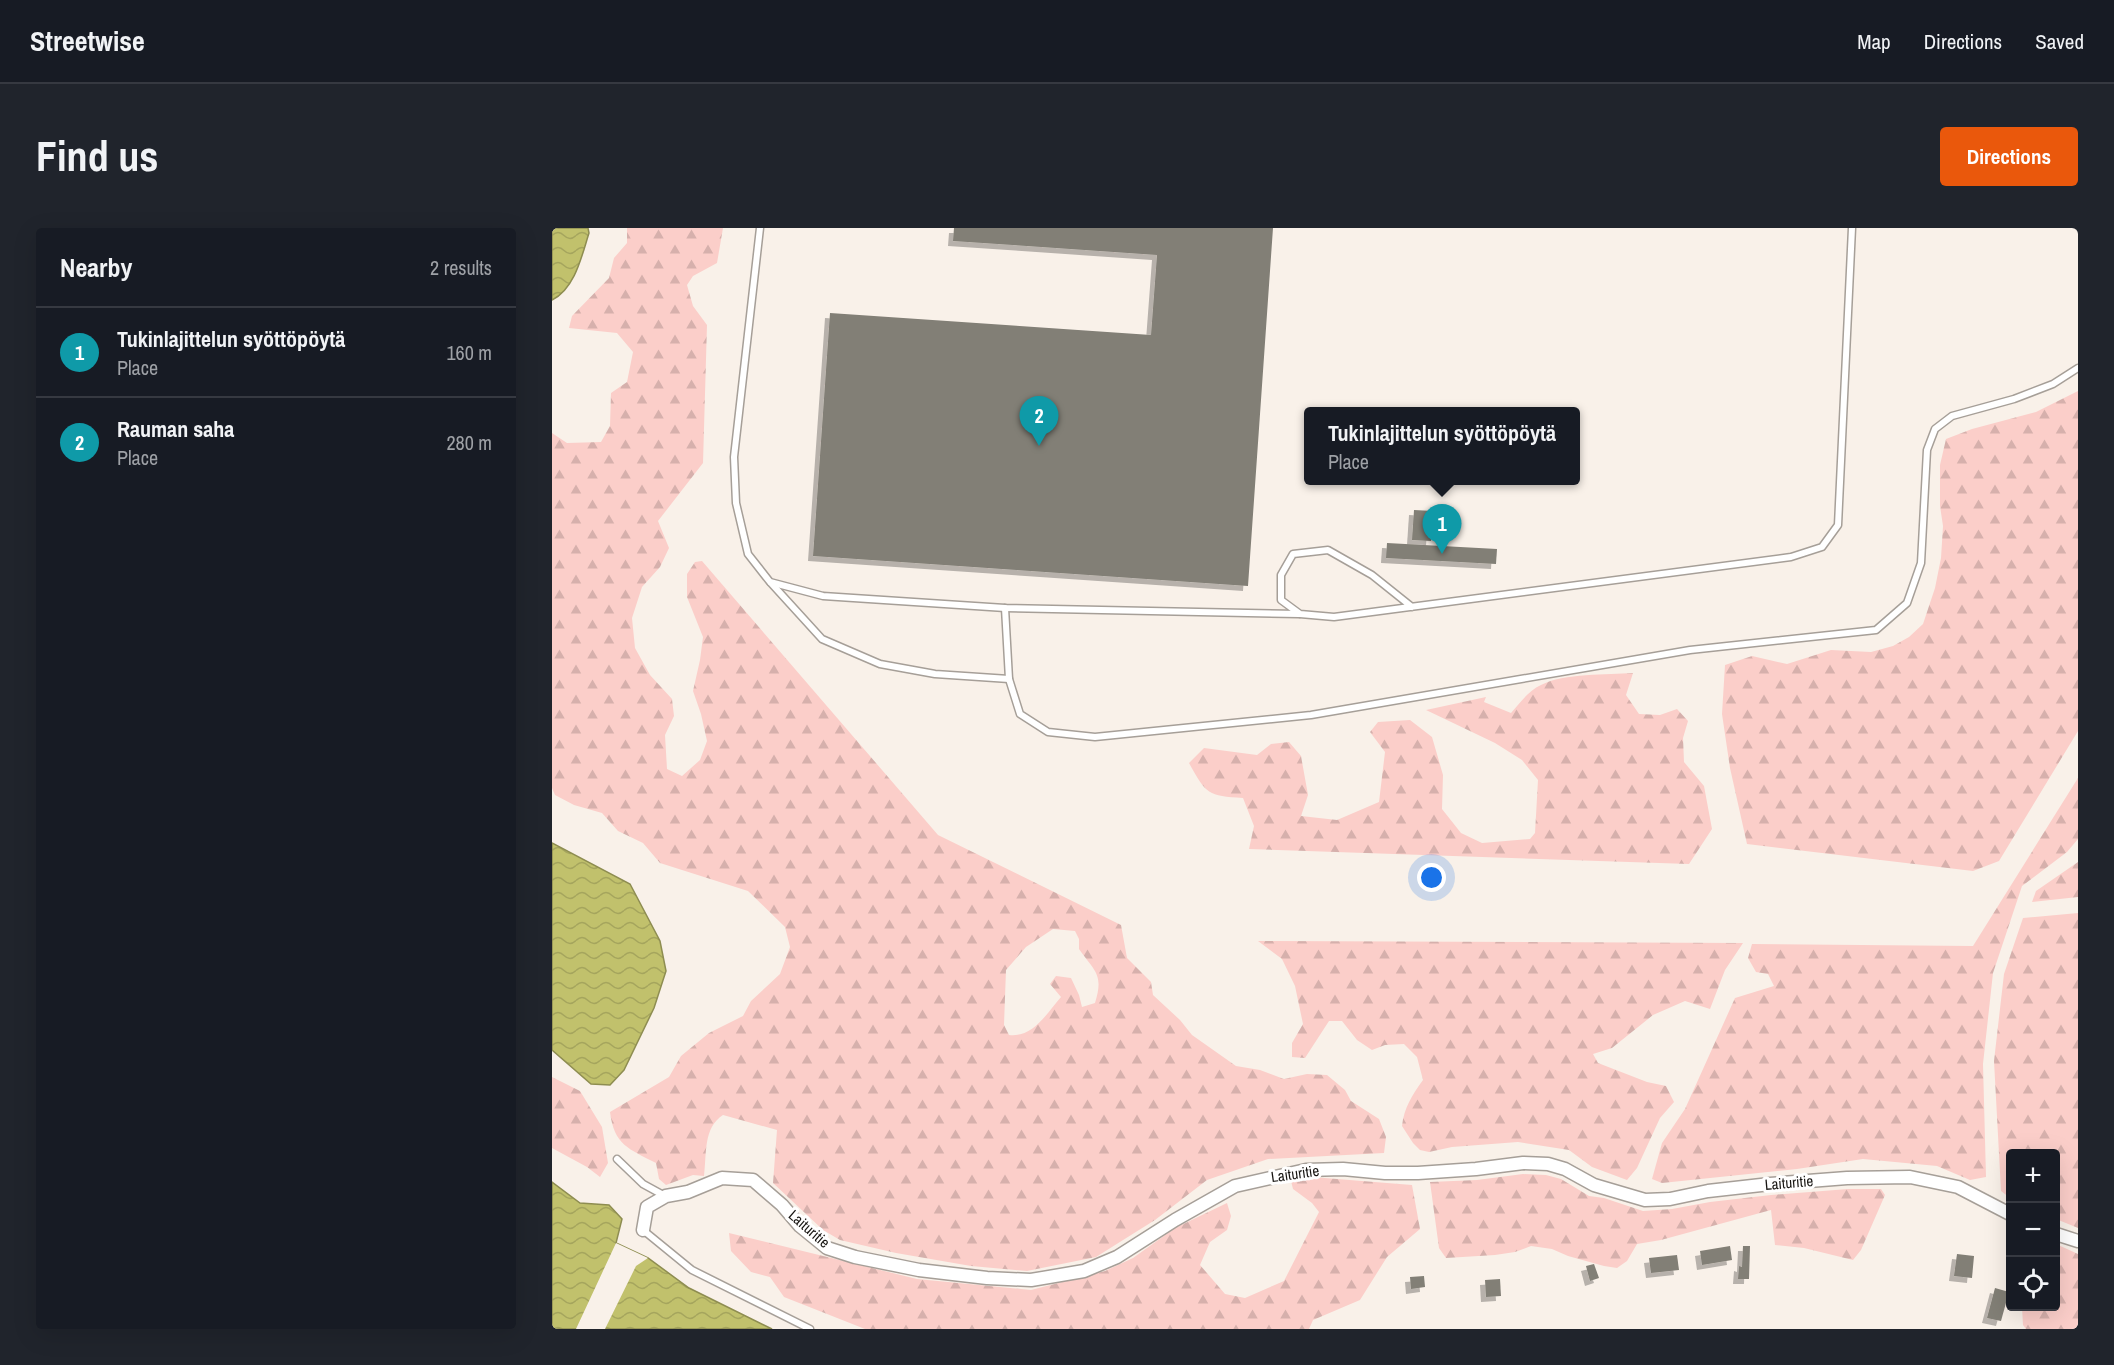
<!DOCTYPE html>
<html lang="en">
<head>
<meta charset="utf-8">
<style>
	:root { --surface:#171b24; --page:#20242c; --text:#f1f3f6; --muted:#9ea1a6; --line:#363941; --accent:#ea580c }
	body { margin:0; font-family:"Archivo Narrow",sans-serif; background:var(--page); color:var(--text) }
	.controls { position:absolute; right:18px; bottom:18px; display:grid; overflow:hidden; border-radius:6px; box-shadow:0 6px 24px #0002 }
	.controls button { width:54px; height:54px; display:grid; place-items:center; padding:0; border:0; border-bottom:2px solid var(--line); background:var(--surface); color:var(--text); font:30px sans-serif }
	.you { position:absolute; left:880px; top:650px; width:21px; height:21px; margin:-15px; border:4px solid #fff; border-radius:50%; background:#1a73e8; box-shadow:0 0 0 9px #1a73e833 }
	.badge { display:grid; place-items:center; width:39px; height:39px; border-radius:50%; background:var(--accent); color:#fff; font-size:20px; font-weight:700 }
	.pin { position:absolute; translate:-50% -50px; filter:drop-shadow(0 2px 3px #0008) }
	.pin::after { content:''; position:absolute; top:32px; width:21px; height:18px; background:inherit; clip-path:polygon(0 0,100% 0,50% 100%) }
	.popup { position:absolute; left:752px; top:179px; width:276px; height:78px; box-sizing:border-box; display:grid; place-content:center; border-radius:6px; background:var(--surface); filter:drop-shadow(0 2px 4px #0005); font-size:20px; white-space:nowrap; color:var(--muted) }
	.popup b { font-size:22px; color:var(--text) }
	.popup::after { content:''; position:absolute; left:50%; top:100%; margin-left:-12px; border:12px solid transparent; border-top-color:var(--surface) }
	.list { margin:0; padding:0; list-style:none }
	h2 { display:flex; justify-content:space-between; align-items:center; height:78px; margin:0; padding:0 24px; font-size:26px }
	h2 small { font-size:20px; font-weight:400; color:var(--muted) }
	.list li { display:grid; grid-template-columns:39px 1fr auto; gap:18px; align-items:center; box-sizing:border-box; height:90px; padding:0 24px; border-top:2px solid var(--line) }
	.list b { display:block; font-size:22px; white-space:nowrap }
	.list p { margin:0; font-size:20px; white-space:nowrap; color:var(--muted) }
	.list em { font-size:20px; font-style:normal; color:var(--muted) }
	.icon { flex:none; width:33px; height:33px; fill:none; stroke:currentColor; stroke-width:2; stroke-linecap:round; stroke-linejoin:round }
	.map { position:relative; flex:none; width:1526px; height:1101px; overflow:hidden; border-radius:6px }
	header { display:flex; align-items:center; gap:36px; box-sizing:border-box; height:84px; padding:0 30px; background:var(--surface); border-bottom:2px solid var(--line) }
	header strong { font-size:28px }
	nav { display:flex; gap:33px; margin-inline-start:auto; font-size:21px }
	.intro { display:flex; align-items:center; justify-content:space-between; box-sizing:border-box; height:144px; padding:0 36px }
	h1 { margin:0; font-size:42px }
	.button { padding:15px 27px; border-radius:6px; background:var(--accent); color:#fff; font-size:21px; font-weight:700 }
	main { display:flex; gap:36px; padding:0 36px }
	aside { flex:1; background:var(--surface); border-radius:6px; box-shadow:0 6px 24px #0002 }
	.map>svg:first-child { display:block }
	.forest { fill:url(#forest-firs); fill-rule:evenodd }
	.water { fill:url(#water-waves); stroke:#8e8d51; stroke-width:1.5 }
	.pier { fill:#f9f1e9 }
	.building { fill:#827f76; filter:url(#shadow) }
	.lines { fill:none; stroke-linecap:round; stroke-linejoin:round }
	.service-casing { stroke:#a69f98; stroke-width:9 }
	.minor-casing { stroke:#a69f98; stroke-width:15 }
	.service { stroke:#fff; stroke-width:6 }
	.minor { stroke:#fff; stroke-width:12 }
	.labels { text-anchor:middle; stroke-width:6; stroke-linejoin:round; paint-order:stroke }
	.street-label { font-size:15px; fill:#161411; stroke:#fff }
</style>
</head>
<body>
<header>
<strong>Streetwise</strong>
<nav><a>Map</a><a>Directions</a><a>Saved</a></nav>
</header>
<div class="intro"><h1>Find us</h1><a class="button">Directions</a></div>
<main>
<aside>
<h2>Nearby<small>2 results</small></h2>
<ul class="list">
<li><span class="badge" style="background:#0f9aa8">1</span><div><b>Tukinlajittelun syöttöpöytä</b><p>Place</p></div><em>160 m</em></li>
<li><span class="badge" style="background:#0f9aa8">2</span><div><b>Rauman saha</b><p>Place</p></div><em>280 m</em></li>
</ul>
</aside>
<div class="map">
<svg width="1526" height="1101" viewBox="0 0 1526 1101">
	<defs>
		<pattern id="forest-firs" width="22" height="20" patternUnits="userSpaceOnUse" patternTransform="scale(1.5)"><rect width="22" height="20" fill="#fbcec9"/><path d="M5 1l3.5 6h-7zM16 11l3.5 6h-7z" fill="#d6b0ac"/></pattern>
		<pattern id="water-waves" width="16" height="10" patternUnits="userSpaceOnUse" patternTransform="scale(1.5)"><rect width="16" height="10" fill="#c1c16c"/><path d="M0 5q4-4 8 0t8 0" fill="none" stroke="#a5a55d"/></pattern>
		<filter id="shadow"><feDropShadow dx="-5" dy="5" stdDeviation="0" flood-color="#0004"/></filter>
	</defs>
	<rect width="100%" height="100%" fill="#f9f1e9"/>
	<g class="forest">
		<path d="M 75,0 L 171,0 L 165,35 L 141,48 L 135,57 L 141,78 L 155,97 L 151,235 L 106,293 L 117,320 L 108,339 L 90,359 L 80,390 L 83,420 L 98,447 L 120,471 L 122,488 L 113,507 L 115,541 L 130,548 L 148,532 L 155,513 L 149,486 L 141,463 L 148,432 L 151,409 L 135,369 L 135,346 L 143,334 L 150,333 L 386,607 L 569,697 L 575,730 L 599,754 L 601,767 L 628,792 L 640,807 L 684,838 L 708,842 L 732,851 L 755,846 L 775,847 L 793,862 L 799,873 L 827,891 L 834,909 L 832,925 L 716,931 L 655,952 L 603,992 L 544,1029 L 475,1043 L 419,1038 L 344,1025 L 288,1012 L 271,1002 L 221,955 L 225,902 L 171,887 C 151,900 155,925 152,948 L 141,947 L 114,957 L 107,951 L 104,935 C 77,921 62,917 58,884 L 117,849 L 129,828 L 157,805 L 191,788 L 199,773 L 228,746 L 238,719 L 233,699 L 196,663 L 108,635 L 91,615 L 66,603 L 50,585 L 22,577 L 3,567 L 0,560 L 0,205 L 15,215 L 49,214 L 58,198 L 59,165 L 75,154 L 81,124 L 65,105 L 17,100 L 20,88 L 57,50 L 62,30 L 75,15 ZM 501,701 L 523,703 L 527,711 L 527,721 C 543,744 552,746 543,775 L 530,779 L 527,767 L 519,750 L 504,748 L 498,756 L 509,769 C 495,785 481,810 457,807 L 452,797 L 454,742 L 474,719 Z"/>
		<path d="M 1526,163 L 1526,503 L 1447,633 L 1421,643 L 1195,616 L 1178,540 L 1170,486 L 1173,437 L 1200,428 L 1235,436 L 1279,422 L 1319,424 L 1341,418 L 1357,409 L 1371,396 L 1383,360 L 1389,330 L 1391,298 L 1388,278 L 1388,237 L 1394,211 L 1420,201 L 1484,184 Z"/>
		<path d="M 1081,445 L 1074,467 L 1087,486 L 1108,487 L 1125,481 L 1136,493 L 1131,510 L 1132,534 L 1152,558 L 1160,601 L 1137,636 L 697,621 L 702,598 L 691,570 C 656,568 654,566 637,535 L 652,520 L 705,527 L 719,516 L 737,514 L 749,528 L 756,567 L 749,588 L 785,592 L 827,574 L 833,524 L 818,504 L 826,494 L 858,492 L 880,509 L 891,547 L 890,581 L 909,605 L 930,615 L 978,611 L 983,605 L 986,552 L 970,532 L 943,515 L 874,482 L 934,469 L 932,474 L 959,485 C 968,475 976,463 989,457 C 1012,445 1055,447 1081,445 Z"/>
		<path d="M 1526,550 L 1526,611 L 1515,624 L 1470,658 L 1441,745 L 1431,836 L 1434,949 L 1418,952 L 1385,938 L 1311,931 L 1245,941 L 1110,955 L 1100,951 L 1110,915 L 1133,881 L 1183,770 L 1222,758 L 1216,746 L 1204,744 L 1196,730 L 1200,716 L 1421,718 Z"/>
		<path d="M 1526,634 L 1526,669 L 1480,674 L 1484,663 Z"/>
		<path d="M 1526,685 L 1526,1000 L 1504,991 L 1504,926 L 1458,926 L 1458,970 L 1449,963 L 1442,833 L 1452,746 L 1471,690 Z"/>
		<path d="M 706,713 L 1191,715 L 1173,742 L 1158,781 L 1133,773 L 1101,787 L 1060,820 L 1041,826 L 1046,835 L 1095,854 L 1114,858 L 1122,874 L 1108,890 L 1085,940 L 1075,952 L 1040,939 L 1017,922 L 966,914 L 900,919 L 877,924 L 868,922 L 861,915 L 850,898 C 852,880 860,867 871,852 L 865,829 L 852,816 L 833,817 L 820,822 L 805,812 L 790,793 L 777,793 L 753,830 L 740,829 L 740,815 L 751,796 L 743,758 L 730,731 Z"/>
		<path d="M 0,849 L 28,863 L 50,899 L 56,935 L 48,949 L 35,939 L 0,920 Z"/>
		<path d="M 971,946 L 994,947 L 1009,951 L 1037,968 L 1052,970 L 1091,983 L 1120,981 L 1158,974 L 1219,967 L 1296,961 L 1329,961 L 1333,967 L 1309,1022 L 1301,1032 L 1252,1020 L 1223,1017 L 1219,982 L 1109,1012 L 1085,1016 L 1075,1033 L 1065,1040 L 1052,1038 L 1016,1028 L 1000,1021 L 979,1018 L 963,1024 L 943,1027 L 894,1030 L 887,1020 L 878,954 L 925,952 Z"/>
		<path d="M 760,949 L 860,957 L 868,1001 L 835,1029 L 808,1072 L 761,1092 L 757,1101 L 313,1101 L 232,1069 L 218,1049 L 199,1044 L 179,1023 L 177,1005 L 365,1051 L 479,1062 L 553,1043 L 581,1030 L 623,1000 L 675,975 L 679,988 L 675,1002 L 658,1014 L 648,1037 L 673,1066 L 693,1070 L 732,1053 L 767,984 L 760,975 L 741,961 L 739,953 Z"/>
		<path d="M 1504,1016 L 1526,1026 L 1526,1101 L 1474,1101 L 1471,1097 L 1470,1079 L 1504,1078 Z"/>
	</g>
	<g class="water">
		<path d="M 0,0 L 36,0 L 37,5 C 30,27 23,61 0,72 Z"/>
		<path d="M 0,615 L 78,656 L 108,713 L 114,743 L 102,780 L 72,842 L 58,857 L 39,856 L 0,822 Z"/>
		<path d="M 0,954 L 28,975 L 57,977 L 70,991 L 64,1015 L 96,1030 L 137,1060 L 220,1101 L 0,1101 Z"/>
	</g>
	<path class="pier" d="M 64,1015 L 96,1030 L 84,1038 L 53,1101 L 24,1101 Z"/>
	<g class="building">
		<path d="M 402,0 L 721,0 L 696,358 L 261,328 L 278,85 L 599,107 L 605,27 L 401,13 Z"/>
		<path d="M 862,282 L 881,283 L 879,313 L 860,312 Z"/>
		<path d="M 835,315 L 945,321 L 944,336 L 834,330 Z"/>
		<path d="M 1178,1018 L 1180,1032 L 1150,1037 L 1148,1023 Z"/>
		<path d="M 1191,1018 L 1198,1018 L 1197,1051 L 1186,1051 L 1187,1038 L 1190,1039 Z"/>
		<path d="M 1405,1026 L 1422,1028 L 1420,1050 L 1402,1048 Z"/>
		<path d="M 1125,1027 L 1127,1042 L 1099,1045 L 1097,1030 Z"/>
		<path d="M 1042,1036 L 1047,1050 L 1038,1053 L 1034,1038 Z"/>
		<path d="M 872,1048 L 873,1059 L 859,1061 L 858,1049 Z"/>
		<path d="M 948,1051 L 949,1068 L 934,1069 L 933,1052 Z"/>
		<path d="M 1443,1060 L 1457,1064 L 1449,1093 L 1435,1090 Z"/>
	</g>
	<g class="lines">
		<defs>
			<g id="service">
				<path d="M 208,0 L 182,229 L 184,275 L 196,326 L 218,354 L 271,368 L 453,380 L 747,386"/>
				<path d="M 219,355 L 270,411 L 328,436 L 383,446 L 457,451"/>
				<path d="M 860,379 L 820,347 L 776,322 L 741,326 L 729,347 L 729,372 L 748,386 L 782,389 L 1239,329 L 1270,319 L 1286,297 L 1300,0"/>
				<path d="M 453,380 L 457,451 L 468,486 L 496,504 L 543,509 L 759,487 L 1138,422 L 1324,402 L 1355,375 L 1369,335 L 1375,222 L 1383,201 L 1400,188 L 1462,171 L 1501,156 L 1526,140"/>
				<path d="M 65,931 L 91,956 L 113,968"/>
				<path d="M 91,1002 L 140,1042 L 258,1101"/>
			</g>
			<g id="minor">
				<path d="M 91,1002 L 95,979 L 114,968 L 136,964 L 170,950 L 201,952 L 230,977 L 248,998 L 275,1020 L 303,1029 L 367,1042 L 435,1050 L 479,1052 L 532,1043 L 565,1029 L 623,992 L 683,958 L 754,942 L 791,941 L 833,945 L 866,945 L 924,941 L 971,935 L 996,936 L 1013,941 L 1042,957 L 1093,972 L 1118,971 L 1156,963 L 1218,956 L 1295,950 L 1358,949 L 1406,959 L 1458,986"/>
				<path d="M 1504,1006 L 1526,1013"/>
			</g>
		</defs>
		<use href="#service" class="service-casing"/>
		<use href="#minor" class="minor-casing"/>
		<use href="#service" class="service"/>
		<use href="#minor" class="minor"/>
	</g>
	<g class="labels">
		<g class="street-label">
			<text transform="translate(743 946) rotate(-8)" y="5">Laituritie</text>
			<text transform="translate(1237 955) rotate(-5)" y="5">Laituritie</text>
			<text transform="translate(257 1001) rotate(41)" y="5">Laituritie</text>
		</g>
	</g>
</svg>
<div class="controls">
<button>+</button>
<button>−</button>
<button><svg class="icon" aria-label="locate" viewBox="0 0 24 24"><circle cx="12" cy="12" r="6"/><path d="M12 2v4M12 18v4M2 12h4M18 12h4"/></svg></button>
</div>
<div class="you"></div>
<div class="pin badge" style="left:890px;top:326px;background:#0f9aa8">1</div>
<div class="popup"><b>Tukinlajittelun syöttöpöytä</b>Place</div>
<div class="pin badge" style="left:487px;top:218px;background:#0f9aa8">2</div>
</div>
</main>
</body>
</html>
